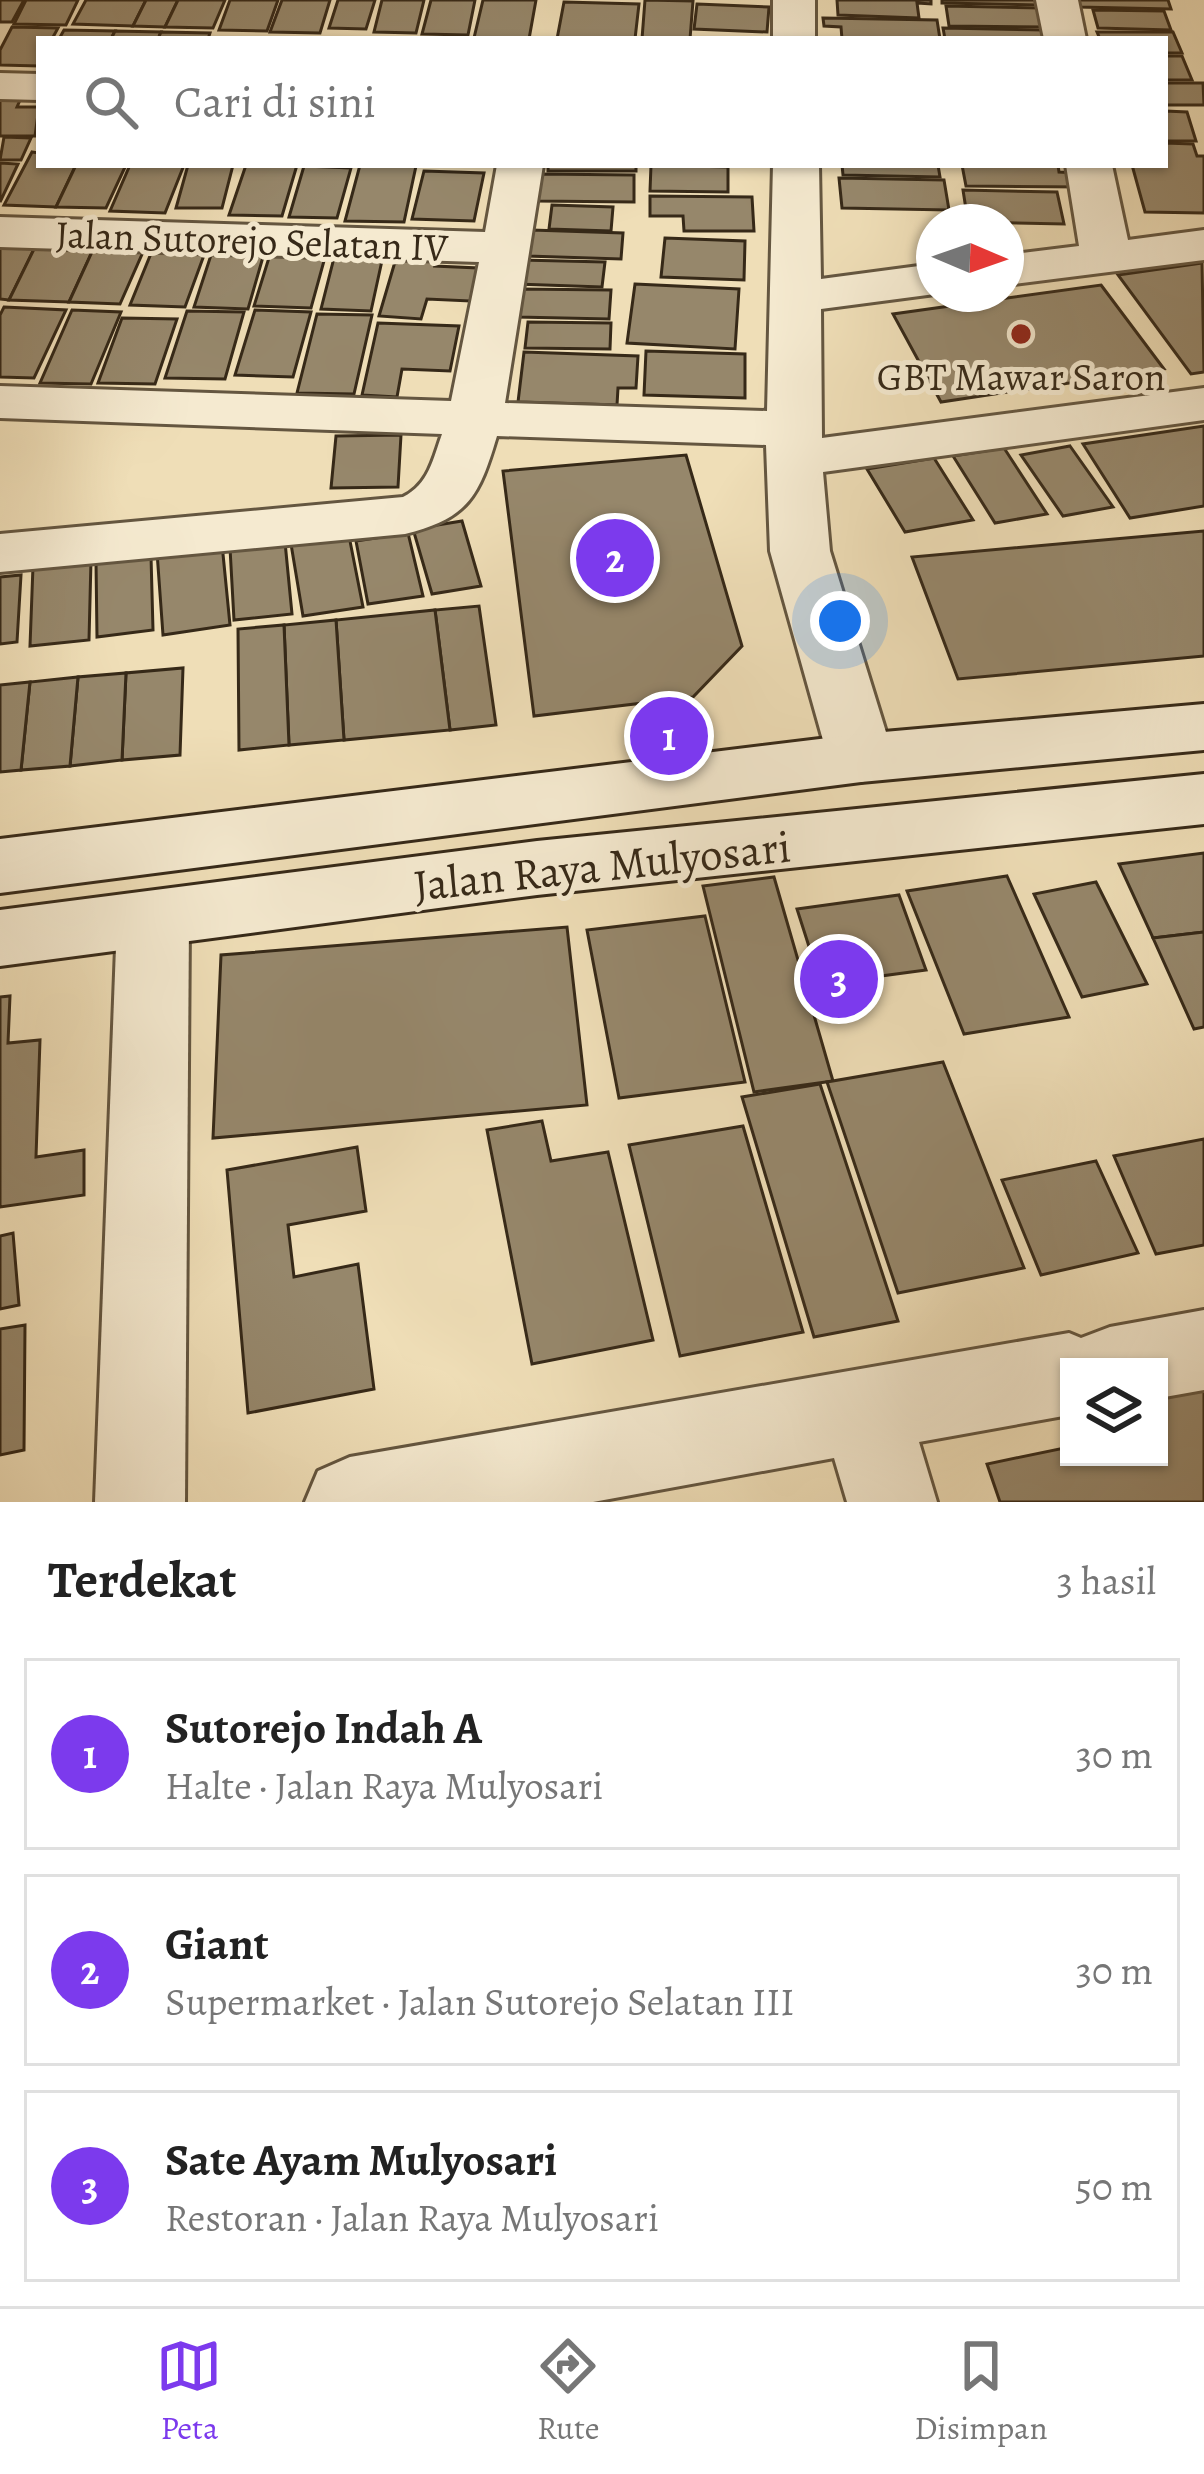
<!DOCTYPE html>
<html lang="id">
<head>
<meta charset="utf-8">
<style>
	:root { --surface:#fff; --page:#f6f6f6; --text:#222; --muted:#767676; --line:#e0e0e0; --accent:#7c3aed }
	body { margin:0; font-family:Alegreya,serif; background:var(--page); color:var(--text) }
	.controls { position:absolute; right:36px; bottom:36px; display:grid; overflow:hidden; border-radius:0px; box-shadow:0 3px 9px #0004 }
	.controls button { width:108px; height:108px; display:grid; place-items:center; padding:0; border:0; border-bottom:3px solid var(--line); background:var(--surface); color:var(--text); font:60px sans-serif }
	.compass { position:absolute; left:916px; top:204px; width:108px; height:108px; border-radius:50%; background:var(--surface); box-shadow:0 3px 9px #0004; rotate:92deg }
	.you { position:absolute; left:840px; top:621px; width:42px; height:42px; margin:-30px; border:9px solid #fff; border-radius:50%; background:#1a73e8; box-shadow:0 0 0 18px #1a73e833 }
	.badge { display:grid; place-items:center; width:78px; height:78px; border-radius:50%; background:var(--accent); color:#fff; font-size:39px; font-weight:700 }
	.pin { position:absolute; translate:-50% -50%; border:6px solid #fff; box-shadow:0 3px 12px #0006 }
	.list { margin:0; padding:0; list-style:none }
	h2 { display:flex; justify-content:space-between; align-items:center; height:156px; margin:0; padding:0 48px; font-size:51px }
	h2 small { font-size:39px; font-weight:400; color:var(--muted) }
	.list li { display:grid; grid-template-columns:78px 1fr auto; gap:36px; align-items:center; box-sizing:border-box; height:192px; margin:0 24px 24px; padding:0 24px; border:3px solid var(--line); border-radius:0px }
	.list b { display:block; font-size:45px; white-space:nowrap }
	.list p { margin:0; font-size:39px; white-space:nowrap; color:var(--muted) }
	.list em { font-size:39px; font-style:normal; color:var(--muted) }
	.icon { flex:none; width:66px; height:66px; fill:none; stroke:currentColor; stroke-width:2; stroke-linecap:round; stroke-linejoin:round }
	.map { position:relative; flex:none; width:1204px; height:1502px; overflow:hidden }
	.search { position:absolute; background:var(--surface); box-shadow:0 3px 9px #0004; left:36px; right:36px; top:36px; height:132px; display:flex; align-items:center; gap:30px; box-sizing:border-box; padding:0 42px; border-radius:0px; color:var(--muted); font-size:45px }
	.sheet { height:804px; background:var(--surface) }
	nav { display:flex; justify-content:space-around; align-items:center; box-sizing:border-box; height:168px; border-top:3px solid var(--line); background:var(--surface); font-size:33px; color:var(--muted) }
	nav a { display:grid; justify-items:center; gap:6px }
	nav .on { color:var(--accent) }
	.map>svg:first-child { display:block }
	.building { fill:#96876b; stroke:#362918; stroke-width:3 }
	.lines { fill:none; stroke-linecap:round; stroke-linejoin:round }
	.street-casing { stroke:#645640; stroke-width:6 }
	.secondary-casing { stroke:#362918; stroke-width:6 }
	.street { fill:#f5ead0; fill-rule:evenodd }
	.secondary { fill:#f5ead0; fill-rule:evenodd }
	.poi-dot { fill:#8f2418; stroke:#f5ead0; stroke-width:4.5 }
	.labels { text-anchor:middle; stroke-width:10; stroke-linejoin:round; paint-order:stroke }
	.far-street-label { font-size:39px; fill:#362918; stroke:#f5ead0 }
	.far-poi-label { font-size:39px; fill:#362918; stroke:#f5ead0 }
	.street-label { font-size:45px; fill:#362918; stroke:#f5ead0 }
</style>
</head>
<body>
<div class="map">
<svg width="1204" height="1502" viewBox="0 0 1204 1502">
	<rect width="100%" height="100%" fill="#efdeb7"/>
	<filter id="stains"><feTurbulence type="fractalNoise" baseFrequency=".00167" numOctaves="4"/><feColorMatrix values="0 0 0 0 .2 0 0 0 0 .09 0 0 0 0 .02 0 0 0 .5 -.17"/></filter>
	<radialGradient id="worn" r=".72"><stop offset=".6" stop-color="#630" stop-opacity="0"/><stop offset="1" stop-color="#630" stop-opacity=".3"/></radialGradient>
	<g class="building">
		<path d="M 0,0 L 24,0 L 12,22 L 0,22 Z"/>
		<path d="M 26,0 L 78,0 L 66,25 L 14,24 Z"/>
		<path d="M 86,0 L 146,0 L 133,26 L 73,24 Z"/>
		<path d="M 146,0 L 178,0 L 165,27 L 133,26 Z"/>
		<path d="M 178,0 L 225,0 L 213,28 L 165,27 Z"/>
		<path d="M 230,0 L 278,0 L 267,31 L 219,30 Z"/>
		<path d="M 282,0 L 330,0 L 320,33 L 270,32 Z"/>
		<path d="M 338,0 L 375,0 L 366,29 L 329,28 Z"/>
		<path d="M 382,0 L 424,0 L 416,33 L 374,32 Z"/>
		<path d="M 431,0 L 475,0 L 468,35 L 422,34 Z"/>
		<path d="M 483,0 L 536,0 L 529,39 L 474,38 Z"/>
		<path d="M 645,0 L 693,1 L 690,39 L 642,39 Z"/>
		<path d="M 837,0 L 931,0 L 931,4 L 917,3 L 919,18 L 838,15 Z"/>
		<path d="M 942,0 L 1035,0 L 1037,5 L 942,3 Z"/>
		<path d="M 1076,0 L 1168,0 L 1171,9 L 1078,7 Z"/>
		<path d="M 564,2 L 639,4 L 635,39 L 557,39 Z"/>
		<path d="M 697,4 L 769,7 L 767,32 L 694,29 Z"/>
		<path d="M 946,6 L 1042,8 L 1047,27 L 949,26 Z"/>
		<path d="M 1093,10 L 1164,11 L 1171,30 L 1098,28 Z"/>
		<path d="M 823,18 L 937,20 L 940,39 L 842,39 L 841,27 L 824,26 Z"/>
		<path d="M 12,27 L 58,28 L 52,39 L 39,39 L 39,66 L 0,65 L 0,50 Z"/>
		<path d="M 943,28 L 1046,30 L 1049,39 L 945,39 Z"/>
		<path d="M 64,30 L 115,31 L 111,39 L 59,39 Z"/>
		<path d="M 115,31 L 161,32 L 158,39 L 111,39 Z"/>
		<path d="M 161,32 L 210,33 L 208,39 L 158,39 Z"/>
		<path d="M 1097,32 L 1173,32 L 1182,53 L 1165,53 L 1165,39 L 1100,39 Z"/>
		<path d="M 1165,56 L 1182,56 L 1192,80 L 1165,80 Z"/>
		<path d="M 1165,83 L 1203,83 L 1204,105 L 1165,105 Z"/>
		<path d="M 0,97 L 21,98 L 17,107 L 39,107 L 35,136 L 0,136 Z"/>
		<path d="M 1165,111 L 1187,112 L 1196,141 L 1165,141 Z"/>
		<path d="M 4,137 L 31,138 L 21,160 L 0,160 Z"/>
		<path d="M 1165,143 L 1193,144 L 1197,156 L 1204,156 L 1204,213 L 1145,212 L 1132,165 L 1165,165 Z"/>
		<path d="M 32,152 L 39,153 L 39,165 L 76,165 L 56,207 L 4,205 Z"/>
		<path d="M 0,163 L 18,164 L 0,202 Z"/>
		<path d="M 76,165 L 126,165 L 106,208 L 56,207 Z"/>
		<path d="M 130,165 L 184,165 L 165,213 L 110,211 Z"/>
		<path d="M 188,165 L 233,165 L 222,208 L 176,208 Z"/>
		<path d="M 246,165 L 297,165 L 282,216 L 229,215 Z"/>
		<path d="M 360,165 L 416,166 L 404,222 L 345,221 Z"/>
		<rect x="548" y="165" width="88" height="6"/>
		<path d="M 651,165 L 728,167 L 728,192 L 650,191 Z"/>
		<path d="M 842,165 L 938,165 L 940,177 L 843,175 Z"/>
		<path d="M 962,165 L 1058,165 L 1059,172 L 1079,173 L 1083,187 L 966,186 Z"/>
		<path d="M 304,166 L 351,168 L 337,218 L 289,217 Z"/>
		<path d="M 424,171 L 484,173 L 474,221 L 412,219 Z"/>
		<path d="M 539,174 L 634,175 L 634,202 L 537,201 Z"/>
		<path d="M 839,178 L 944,180 L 949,210 L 842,208 Z"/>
		<path d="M 963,190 L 1057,192 L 1064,224 L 968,222 Z"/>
		<path d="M 650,196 L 752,197 L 754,231 L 684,231 L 683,216 L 650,216 Z"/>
		<path d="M 552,205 L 613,207 L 611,231 L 549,229 Z"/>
		<path d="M 531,230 L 623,233 L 621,259 L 527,256 Z"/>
		<path d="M 0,237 L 39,239 L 9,300 L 0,299 Z"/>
		<path d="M 665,238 L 745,241 L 744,280 L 661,277 Z"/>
		<path d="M 39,239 L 97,241 L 69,302 L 9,300 Z"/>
		<path d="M 97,241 L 147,243 L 120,304 L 69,302 Z"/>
		<path d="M 154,246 L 207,247 L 185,307 L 130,305 Z"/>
		<path d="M 272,248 L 327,250 L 311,308 L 254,306 Z"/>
		<path d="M 213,249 L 265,250 L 248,309 L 194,307 Z"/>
		<path d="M 335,254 L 383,256 L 371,311 L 321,309 Z"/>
		<path d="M 397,255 L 438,257 L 435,266 L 478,268 L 470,301 L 427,299 L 421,319 L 379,316 Z"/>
		<path d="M 520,260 L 605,262 L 602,287 L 516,284 Z"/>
		<path d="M 1202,263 L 1204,372 L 1191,374 L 1118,275 Z"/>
		<path d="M 635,284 L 739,289 L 735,349 L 627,343 Z"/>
		<path d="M 1101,285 L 1164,369 L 941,402 L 893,314 Z"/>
		<path d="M 519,289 L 611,290 L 609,319 L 517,317 Z"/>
		<path d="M 4,307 L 66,310 L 34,378 L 0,377 L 0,315 Z"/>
		<path d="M 72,310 L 121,312 L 91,384 L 40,383 Z"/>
		<path d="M 255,310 L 311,312 L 293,377 L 235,375 Z"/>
		<path d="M 187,311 L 244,312 L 225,379 L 165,378 Z"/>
		<path d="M 317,314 L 372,315 L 354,394 L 297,393 Z"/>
		<path d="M 122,318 L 177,319 L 155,384 L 98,383 Z"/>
		<path d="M 528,322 L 611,323 L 610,349 L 525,348 Z"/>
		<path d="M 378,323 L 459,326 L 450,371 L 402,369 L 397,397 L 362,395 Z"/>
		<path d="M 646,351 L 745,354 L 745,398 L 644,395 Z"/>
		<path d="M 524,352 L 638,356 L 636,388 L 618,388 L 617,405 L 518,402 Z"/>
		<path d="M 1204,426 L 1204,506 L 1130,518 L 1083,444 Z"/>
		<path d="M 401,435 L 398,487 L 331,488 L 336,436 Z"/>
		<path d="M 1070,446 L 1113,507 L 1063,516 L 1021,455 Z"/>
		<path d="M 1004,448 L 1047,514 L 995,523 L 953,456 Z"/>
		<path d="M 686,455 L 742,646 L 693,697 L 534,716 L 503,471 Z"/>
		<path d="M 934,458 L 973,520 L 905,532 L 867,469 Z"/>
		<path d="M 462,521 L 481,586 L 432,594 L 413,529 Z"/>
		<path d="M 1204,531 L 1204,656 L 958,679 L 912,557 Z"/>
		<path d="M 408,533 L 423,596 L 368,604 L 356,541 Z"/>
		<path d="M 349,536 L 363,607 L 303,616 L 291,544 Z"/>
		<path d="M 285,542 L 292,614 L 234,620 L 230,548 Z"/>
		<path d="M 222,544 L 230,625 L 163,635 L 157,552 Z"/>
		<path d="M 151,556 L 153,630 L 97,637 L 96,562 Z"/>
		<path d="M 91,560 L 89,640 L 30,646 L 33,566 Z"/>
		<path d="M 21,575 L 17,642 L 0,644 L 0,577 Z"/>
		<path d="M 479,606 L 496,725 L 450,730 L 435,610 Z"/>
		<path d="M 435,610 L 450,730 L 344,740 L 336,620 Z"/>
		<path d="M 336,620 L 344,740 L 289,745 L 284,625 Z"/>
		<path d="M 284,625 L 289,745 L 239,750 L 238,629 Z"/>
		<path d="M 183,668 L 180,755 L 122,760 L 126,673 Z"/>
		<path d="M 126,673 L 122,760 L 70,766 L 78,677 Z"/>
		<path d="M 78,677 L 70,766 L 21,770 L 30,682 Z"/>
		<path d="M 30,682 L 21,770 L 0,772 L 0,685 Z"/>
		<path d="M 1204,853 L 1204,932 L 1153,938 L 1119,864 Z"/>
		<path d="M 1007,876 L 1069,1017 L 964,1034 L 907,891 Z"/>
		<path d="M 774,877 L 833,1081 L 754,1092 L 703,886 Z"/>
		<path d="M 1096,882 L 1147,984 L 1082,997 L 1034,894 Z"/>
		<path d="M 899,895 L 926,970 L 821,984 L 797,909 Z"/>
		<path d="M 705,916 L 745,1082 L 619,1098 L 587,930 Z"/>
		<path d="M 567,927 L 587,1105 L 213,1138 L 221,955 Z"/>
		<path d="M 1204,932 L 1204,1027 L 1194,1029 L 1153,938 Z"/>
		<path d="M 10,996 L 8,1043 L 40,1040 L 36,1157 L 84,1150 L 84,1195 L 0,1207 L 0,997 Z"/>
		<path d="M 943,1062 L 1024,1268 L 898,1293 L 827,1082 Z"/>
		<path d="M 820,1084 L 898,1321 L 814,1337 L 742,1097 Z"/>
		<path d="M 542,1121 L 551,1161 L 608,1152 L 653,1340 L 532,1364 L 487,1130 Z"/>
		<path d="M 743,1126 L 803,1332 L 680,1356 L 629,1145 Z"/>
		<path d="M 1204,1139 L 1204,1245 L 1156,1254 L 1114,1156 Z"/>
		<path d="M 357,1147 L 366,1211 L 288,1225 L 294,1277 L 358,1264 L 374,1389 L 248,1413 L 227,1170 Z"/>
		<path d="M 1096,1161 L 1138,1253 L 1041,1275 L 1002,1180 Z"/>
		<path d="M 13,1233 L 19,1305 L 0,1309 L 0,1236 Z"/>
		<path d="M 25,1325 L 24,1450 L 0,1455 L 0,1329 Z"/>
		<path d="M 1204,1380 L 1204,1502 L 1000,1502 L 987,1464 L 1069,1447 L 1069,1457 L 1159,1457 L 1159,1389 Z"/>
	</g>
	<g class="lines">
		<defs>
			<g id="street">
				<rect x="773" y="0" width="42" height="39"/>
				<path d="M 1036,0 L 1078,0 L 1086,39 L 1044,39 Z"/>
				<path d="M 0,73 L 39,74 L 39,100 L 0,99 Z"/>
				<path d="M 497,165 L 543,165 L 505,403 L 767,411 L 773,165 L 819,165 L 821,279 L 934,264 L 935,294 L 821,309 L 822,438 L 1204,388 L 1204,420 L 823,472 L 830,551 L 894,758 L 884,775 L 861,782 L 838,775 L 828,758 L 770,551 L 766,445 L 497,436 C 479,496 469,518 405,534 L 0,572 L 0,534 L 403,497 C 429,484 433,459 442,434 L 0,418 L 0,386 L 451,401 L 479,262 L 0,247 L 0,217 L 485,232 Z"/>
				<path d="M 1066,165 L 1112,165 L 1128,240 L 1204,230 L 1204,260 L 1006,285 L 1006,255 L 1079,246 Z"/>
				<path d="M 153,893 L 178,901 L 189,921 L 185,1502 L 95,1502 L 117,921 L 128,901 Z"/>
				<path d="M 1204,1310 L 1204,1390 L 1159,1398 L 1159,1367 L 1069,1367 L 1069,1415 L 919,1442 L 937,1502 L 847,1502 L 834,1458 L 593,1502 L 305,1502 L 318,1471 L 350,1457 L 1069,1333 L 1081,1338 L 1110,1327 Z"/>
			</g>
			<g id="secondary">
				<path d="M 1204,704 L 1204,750 L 861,782 L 0,893 L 0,839 L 861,734 Z"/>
				<path d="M 1204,774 L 1204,824 L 537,895 L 0,966 L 0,910 L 537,841 Z"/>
			</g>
		</defs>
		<use href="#street" class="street-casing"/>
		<use href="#secondary" class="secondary-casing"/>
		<use href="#street" class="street"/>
		<use href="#secondary" class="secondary"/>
	</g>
	<circle class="poi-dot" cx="1021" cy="334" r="12"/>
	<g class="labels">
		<g class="far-street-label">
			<text transform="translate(252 240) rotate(2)" y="14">Jalan Sutorejo Selatan IV</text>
		</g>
		<g class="far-poi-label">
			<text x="1021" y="390">GBT Mawar Saron</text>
		</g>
		<g class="street-label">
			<text transform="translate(602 865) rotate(-6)" y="16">Jalan Raya Mulyosari</text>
		</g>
	</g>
	<rect width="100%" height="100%" filter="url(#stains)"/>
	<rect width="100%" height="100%" fill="url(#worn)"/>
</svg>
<div class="controls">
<button><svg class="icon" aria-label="layers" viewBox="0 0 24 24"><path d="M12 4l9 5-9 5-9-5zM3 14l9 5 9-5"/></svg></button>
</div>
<svg class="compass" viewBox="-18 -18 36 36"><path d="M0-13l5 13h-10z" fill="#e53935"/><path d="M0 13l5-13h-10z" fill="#767676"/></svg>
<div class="you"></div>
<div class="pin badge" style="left:669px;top:736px">1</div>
<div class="pin badge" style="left:615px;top:558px">2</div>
<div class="pin badge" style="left:839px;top:979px">3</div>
<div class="search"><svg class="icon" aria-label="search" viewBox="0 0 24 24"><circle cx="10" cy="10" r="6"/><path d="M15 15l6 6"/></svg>Cari di sini</div>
</div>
<section class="sheet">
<h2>Terdekat<small>3 hasil</small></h2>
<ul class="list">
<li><span class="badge">1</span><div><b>Sutorejo Indah A</b><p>Halte · Jalan Raya Mulyosari</p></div><em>30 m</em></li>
<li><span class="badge">2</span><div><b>Giant</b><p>Supermarket · Jalan Sutorejo Selatan III</p></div><em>30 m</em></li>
<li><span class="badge">3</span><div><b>Sate Ayam Mulyosari</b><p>Restoran · Jalan Raya Mulyosari</p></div><em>50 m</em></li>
</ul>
</section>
<nav>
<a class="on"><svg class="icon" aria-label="map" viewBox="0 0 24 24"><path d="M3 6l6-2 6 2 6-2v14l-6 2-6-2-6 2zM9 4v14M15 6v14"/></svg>Peta</a>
<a><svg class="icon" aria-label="directions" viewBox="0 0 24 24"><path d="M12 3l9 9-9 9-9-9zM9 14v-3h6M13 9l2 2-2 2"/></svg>Rute</a>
<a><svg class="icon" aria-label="saved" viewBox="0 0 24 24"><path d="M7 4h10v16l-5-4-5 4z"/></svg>Disimpan</a>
</nav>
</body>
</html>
